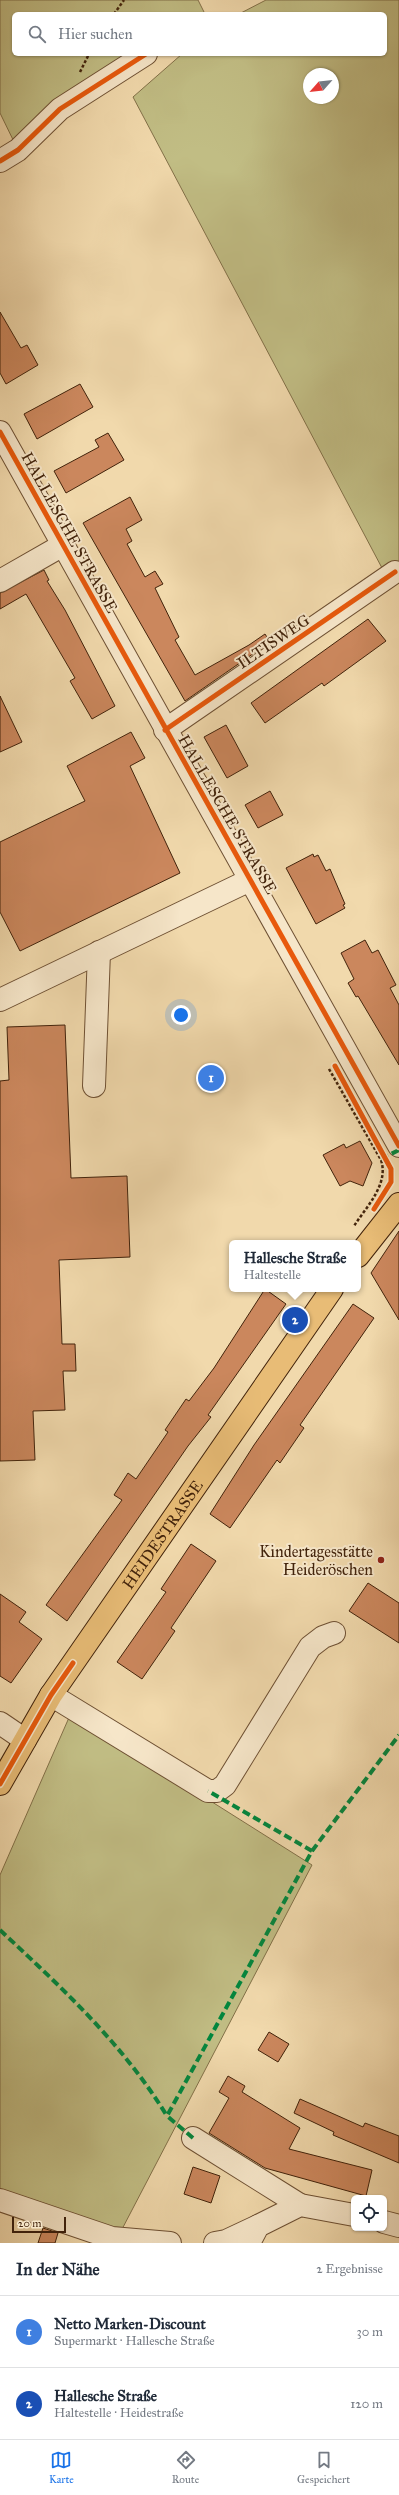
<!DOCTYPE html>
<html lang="de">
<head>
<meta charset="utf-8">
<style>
	:root { --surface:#fff; --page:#f6f6f7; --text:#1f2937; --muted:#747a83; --line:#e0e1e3; --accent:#1a73e8 }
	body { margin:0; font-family:"IM FELL Great Primer",serif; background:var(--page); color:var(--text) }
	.controls { position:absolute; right:12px; bottom:12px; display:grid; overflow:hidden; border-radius:6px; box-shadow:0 1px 3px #0004 }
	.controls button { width:36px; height:36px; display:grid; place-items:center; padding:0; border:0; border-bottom:1px solid var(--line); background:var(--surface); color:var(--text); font:20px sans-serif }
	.compass { position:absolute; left:303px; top:68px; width:36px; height:36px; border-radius:50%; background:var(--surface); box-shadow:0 1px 3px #0004; rotate:243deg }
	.scale { position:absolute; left:12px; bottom:10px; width:54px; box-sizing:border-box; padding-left:4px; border:2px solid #42230b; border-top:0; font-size:11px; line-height:14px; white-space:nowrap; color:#42230b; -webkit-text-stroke:3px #f6e6c9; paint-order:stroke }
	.you { position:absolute; left:181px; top:1015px; width:14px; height:14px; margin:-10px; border:3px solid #fff; border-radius:50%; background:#1a73e8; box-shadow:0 0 0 6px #1a73e833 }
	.badge { display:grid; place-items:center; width:26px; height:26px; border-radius:50%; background:var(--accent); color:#fff; font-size:13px; font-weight:700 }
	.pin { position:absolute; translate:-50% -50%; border:2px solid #fff; box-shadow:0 1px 4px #0006 }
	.popup { position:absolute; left:229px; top:1240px; width:132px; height:52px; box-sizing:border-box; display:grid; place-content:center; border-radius:6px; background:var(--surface); filter:drop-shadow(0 1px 3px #0005); font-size:13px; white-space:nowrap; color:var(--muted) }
	.popup b { font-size:15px; color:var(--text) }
	.popup::after { content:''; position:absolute; left:50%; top:100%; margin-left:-8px; border:8px solid transparent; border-top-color:var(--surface) }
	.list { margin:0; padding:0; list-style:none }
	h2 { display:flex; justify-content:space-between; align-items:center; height:52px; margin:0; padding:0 16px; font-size:17px }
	h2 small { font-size:13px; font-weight:400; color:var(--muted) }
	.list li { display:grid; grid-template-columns:26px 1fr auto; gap:12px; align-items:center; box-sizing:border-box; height:72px; padding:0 16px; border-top:1px solid var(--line) }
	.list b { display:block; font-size:15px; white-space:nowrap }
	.list p { margin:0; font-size:13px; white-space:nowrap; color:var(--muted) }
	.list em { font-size:13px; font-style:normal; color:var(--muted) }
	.icon { flex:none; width:22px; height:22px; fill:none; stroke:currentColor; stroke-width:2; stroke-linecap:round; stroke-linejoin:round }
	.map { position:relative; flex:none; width:399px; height:2243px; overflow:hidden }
	.search { position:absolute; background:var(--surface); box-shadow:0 1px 3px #0004; left:12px; right:12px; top:12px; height:44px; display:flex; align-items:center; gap:10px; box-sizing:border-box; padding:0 14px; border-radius:6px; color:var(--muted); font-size:15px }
	.sheet { height:196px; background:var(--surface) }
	nav { display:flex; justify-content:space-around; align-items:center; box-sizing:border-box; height:56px; border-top:1px solid var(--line); background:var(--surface); font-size:11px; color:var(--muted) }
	nav a { display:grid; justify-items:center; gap:2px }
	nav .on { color:var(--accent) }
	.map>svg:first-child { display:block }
	.green { fill:#c1bd84; stroke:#827048; fill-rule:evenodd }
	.building { fill:#cb875d; stroke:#42230b }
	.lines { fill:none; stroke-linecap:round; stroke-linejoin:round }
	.minor-casing { stroke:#6e5033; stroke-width:24 }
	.major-casing { stroke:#42230b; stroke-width:24 }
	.path { stroke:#42230b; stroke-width:2.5; stroke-dasharray:3 2; stroke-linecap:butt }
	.minor { stroke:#f6e6c9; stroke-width:22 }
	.major { stroke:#e8bc76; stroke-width:22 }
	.quiet { stroke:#00873e; stroke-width:4; stroke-dasharray:8 4; stroke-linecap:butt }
	.cycleway-casing { stroke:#f6e6c9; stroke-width:8 }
	.cycleway { stroke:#e8590c; stroke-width:5 }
	.poi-dot { fill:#8f2418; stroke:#f6e6c9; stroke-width:1.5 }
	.labels { text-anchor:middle; stroke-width:4; stroke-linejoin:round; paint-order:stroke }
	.street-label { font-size:16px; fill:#42230b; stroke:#f6e6c9 }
	.poi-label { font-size:16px; fill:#42230b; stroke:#f6e6c9; text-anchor:end }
</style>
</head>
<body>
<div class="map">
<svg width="399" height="2243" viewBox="0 0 399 2243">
	<rect width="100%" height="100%" fill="#f1d9ac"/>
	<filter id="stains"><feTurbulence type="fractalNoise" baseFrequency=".005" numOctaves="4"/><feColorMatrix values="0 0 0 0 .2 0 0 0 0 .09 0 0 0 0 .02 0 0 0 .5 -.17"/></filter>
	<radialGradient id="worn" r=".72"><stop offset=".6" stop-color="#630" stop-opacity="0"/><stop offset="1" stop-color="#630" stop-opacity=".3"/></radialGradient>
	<g class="green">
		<path d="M 0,0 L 198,0 L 205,14 L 14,14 L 14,54 L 146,54 L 18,150 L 0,113 Z"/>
		<path d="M 266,0 L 399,0 L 399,580 L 382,568 L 133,97 L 182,54 L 385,54 L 385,14 L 239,14 ZM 309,74 L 333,74 L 333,98 L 309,98 Z"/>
		<path d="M 71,1713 L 312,1865 L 120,2233 L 0,2192 L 0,1875 Z"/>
	</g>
	<g class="building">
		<path d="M 0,312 L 21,348 L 27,345 L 38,365 L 6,384 L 0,373 Z"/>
		<path d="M 80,384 L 93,407 L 37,439 L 24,414 Z"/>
		<path d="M 108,433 L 124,460 L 66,493 L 54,471 L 99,447 L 95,440 Z"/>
		<path d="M 130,497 L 142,520 L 126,529 L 132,541 L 127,544 L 145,577 L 155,571 L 163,584 L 155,588 L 179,637 L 175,640 L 195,675 L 249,645 L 265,634 L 270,642 L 185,701 L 83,523 Z"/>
		<path d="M 44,570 L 49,580 L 47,581 L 65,610 L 115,706 L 92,719 L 70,681 L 75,678 L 26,594 L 0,609 L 0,593 Z"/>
		<path d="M 368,619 L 386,641 L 324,686 L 322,683 L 265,723 L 251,703 Z"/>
		<path d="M 0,696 L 22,742 L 0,752 Z"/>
		<path d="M 226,725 L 248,766 L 227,778 L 204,737 Z"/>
		<path d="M 131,732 L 145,758 L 130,766 L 180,873 L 20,951 L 0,912 L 0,842 L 85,801 L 67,766 Z"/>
		<path d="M 270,791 L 283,815 L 258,828 L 245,805 Z"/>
		<path d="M 313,854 L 314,857 L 318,855 L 326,871 L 330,869 L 345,904 L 343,905 L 345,908 L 316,924 L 286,868 Z"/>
		<path d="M 365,940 L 372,953 L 378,950 L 396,985 L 390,988 L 399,1005 L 399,1065 L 358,996 L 356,997 L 348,983 L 354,979 L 341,953 Z"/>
		<path d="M 65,1025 L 71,1178 L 127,1176 L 130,1257 L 59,1260 L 62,1344 L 75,1344 L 76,1371 L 63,1371 L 65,1410 L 33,1411 L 35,1460 L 0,1461 L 0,1081 L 9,1080 L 7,1027 Z"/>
		<path d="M 360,1141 L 372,1163 L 363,1186 L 350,1181 L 340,1186 L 323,1155 L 344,1144 L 346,1148 Z"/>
		<path d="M 399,1231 L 399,1320 L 371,1273 Z"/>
		<path d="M 265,1289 L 286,1304 L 208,1415 L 211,1417 L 188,1446 L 67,1621 L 46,1605 L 122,1500 L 114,1495 L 128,1473 L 136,1479 L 168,1432 L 165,1430 L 186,1399 L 189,1401 L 214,1368 Z"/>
		<path d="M 353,1304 L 374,1318 L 300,1425 L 304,1428 L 280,1463 L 277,1460 L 230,1528 L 210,1514 L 254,1445 Z"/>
		<path d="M 191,1544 L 216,1561 L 171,1628 L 175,1631 L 142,1679 L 117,1662 L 166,1592 L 161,1589 Z"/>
		<path d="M 368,1583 L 399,1603 L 399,1643 L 349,1611 Z"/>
		<path d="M 0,1594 L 26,1612 L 19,1622 L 42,1639 L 11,1683 L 0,1676 Z"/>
		<path d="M 269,2032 L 289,2044 L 278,2062 L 258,2050 Z"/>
		<path d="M 228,2076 L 245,2086 L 242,2092 L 300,2128 L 289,2149 L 372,2170 L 366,2196 L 265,2168 L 209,2133 L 229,2098 L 219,2092 Z"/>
		<path d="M 300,2099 L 363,2127 L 365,2123 L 399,2136 L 399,2163 L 333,2135 L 334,2132 L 294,2113 Z"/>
		<path d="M 193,2167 L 220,2176 L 211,2203 L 184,2194 Z"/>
		<path d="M 43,2228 L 58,2233 L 55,2243 L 38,2243 Z"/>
	</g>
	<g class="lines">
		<defs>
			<g id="minor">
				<path d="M 0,161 L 18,150 L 60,109 L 146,54"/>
				<path d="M 0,432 L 399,1146"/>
				<path d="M 0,581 L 63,545"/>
				<path d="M 165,730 L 395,572"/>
				<path d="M 0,1000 L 250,880"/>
				<path d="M 94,1086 L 99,952"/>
				<path d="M 51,1695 L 208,1791 L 217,1791 L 225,1785 L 310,1647 L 323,1637 L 334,1633"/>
				<path d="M 0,1723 L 25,1740"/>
				<path d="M 193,2138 L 300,2205"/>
				<path d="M 0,2200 L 112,2238 L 170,2243"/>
				<path d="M 384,2222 L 399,2226"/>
				<path d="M 215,2243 L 226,2241 L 258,2226"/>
				<path d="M 249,2243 L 258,2226 L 300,2205 L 354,2215"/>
			</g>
			<g id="major">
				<path d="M 358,1256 L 399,1204"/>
				<path id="s1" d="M 0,1784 L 51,1695 L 332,1289"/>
			</g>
		</defs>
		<use href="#minor" class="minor-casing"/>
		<use href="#major" class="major-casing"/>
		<g class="path">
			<path d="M 114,14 L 124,0"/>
			<path d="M 80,72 L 89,54"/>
			<path d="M 329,1069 L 381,1160 C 389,1184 367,1206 354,1226"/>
		</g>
		<use href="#minor" class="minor"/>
		<use href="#major" class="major"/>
		<g class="quiet">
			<path d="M 381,1159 L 399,1150"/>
			<path d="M 312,1851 L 399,1735"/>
			<path d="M 0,1930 C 61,1987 123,2044 167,2116"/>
			<path d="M 193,2138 L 167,2116 L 312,1851 L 208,1791"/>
		</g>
		<defs>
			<g id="cycleway">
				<path d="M 0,161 L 18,150 L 60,109 L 146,54"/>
				<path d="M 0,432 L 399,1146"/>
				<path d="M 165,730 L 395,572"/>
				<path d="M 335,1066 L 391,1169 L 391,1182 L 374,1209"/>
				<path d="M 0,1784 L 51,1695 L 73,1663"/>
			</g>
		</defs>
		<use href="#cycleway" class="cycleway-casing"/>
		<use href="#cycleway" class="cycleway"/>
	</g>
	<circle class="poi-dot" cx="381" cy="1560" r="4"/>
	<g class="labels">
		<g class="street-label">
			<text transform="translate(70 532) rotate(61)" y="6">HALLESCHE STRASSE</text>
			<text transform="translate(273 641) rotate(-34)" y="6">ILTISWEG</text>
			<text transform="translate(228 814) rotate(60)" y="6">HALLESCHE STRASSE</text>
			<text dy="6" stroke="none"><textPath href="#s1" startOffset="298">HEIDESTRASSE</textPath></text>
		</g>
		<g class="poi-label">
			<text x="373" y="1557">Kindertagesstätte<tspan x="373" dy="18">Heideröschen</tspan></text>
		</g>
	</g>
	<rect width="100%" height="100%" filter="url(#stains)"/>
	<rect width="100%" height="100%" fill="url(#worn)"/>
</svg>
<div class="controls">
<button><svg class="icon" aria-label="locate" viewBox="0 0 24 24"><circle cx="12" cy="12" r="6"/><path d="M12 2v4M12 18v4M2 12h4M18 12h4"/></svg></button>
</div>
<svg class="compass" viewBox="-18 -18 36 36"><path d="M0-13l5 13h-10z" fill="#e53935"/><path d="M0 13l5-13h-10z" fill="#747a83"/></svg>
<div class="scale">20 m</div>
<div class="you"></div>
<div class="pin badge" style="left:211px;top:1078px;background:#3f7fe0">1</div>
<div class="pin badge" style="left:295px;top:1320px;background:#1a4fb4">2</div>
<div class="popup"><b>Hallesche Straße</b>Haltestelle</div>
<div class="search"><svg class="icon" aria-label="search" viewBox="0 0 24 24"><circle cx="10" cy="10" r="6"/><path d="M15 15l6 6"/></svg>Hier suchen</div>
</div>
<section class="sheet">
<h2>In der Nähe<small>2 Ergebnisse</small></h2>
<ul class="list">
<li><span class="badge" style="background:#3f7fe0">1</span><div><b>Netto Marken-Discount</b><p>Supermarkt · Hallesche Straße</p></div><em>30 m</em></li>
<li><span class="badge" style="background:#1a4fb4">2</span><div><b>Hallesche Straße</b><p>Haltestelle · Heidestraße</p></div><em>120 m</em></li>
</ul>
</section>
<nav>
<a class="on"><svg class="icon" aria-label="map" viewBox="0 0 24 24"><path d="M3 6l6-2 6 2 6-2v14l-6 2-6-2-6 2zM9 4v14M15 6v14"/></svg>Karte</a>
<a><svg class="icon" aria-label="directions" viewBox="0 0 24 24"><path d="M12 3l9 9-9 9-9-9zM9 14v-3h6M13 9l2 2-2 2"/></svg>Route</a>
<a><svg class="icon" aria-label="saved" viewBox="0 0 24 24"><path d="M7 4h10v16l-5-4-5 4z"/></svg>Gespeichert</a>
</nav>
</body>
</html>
